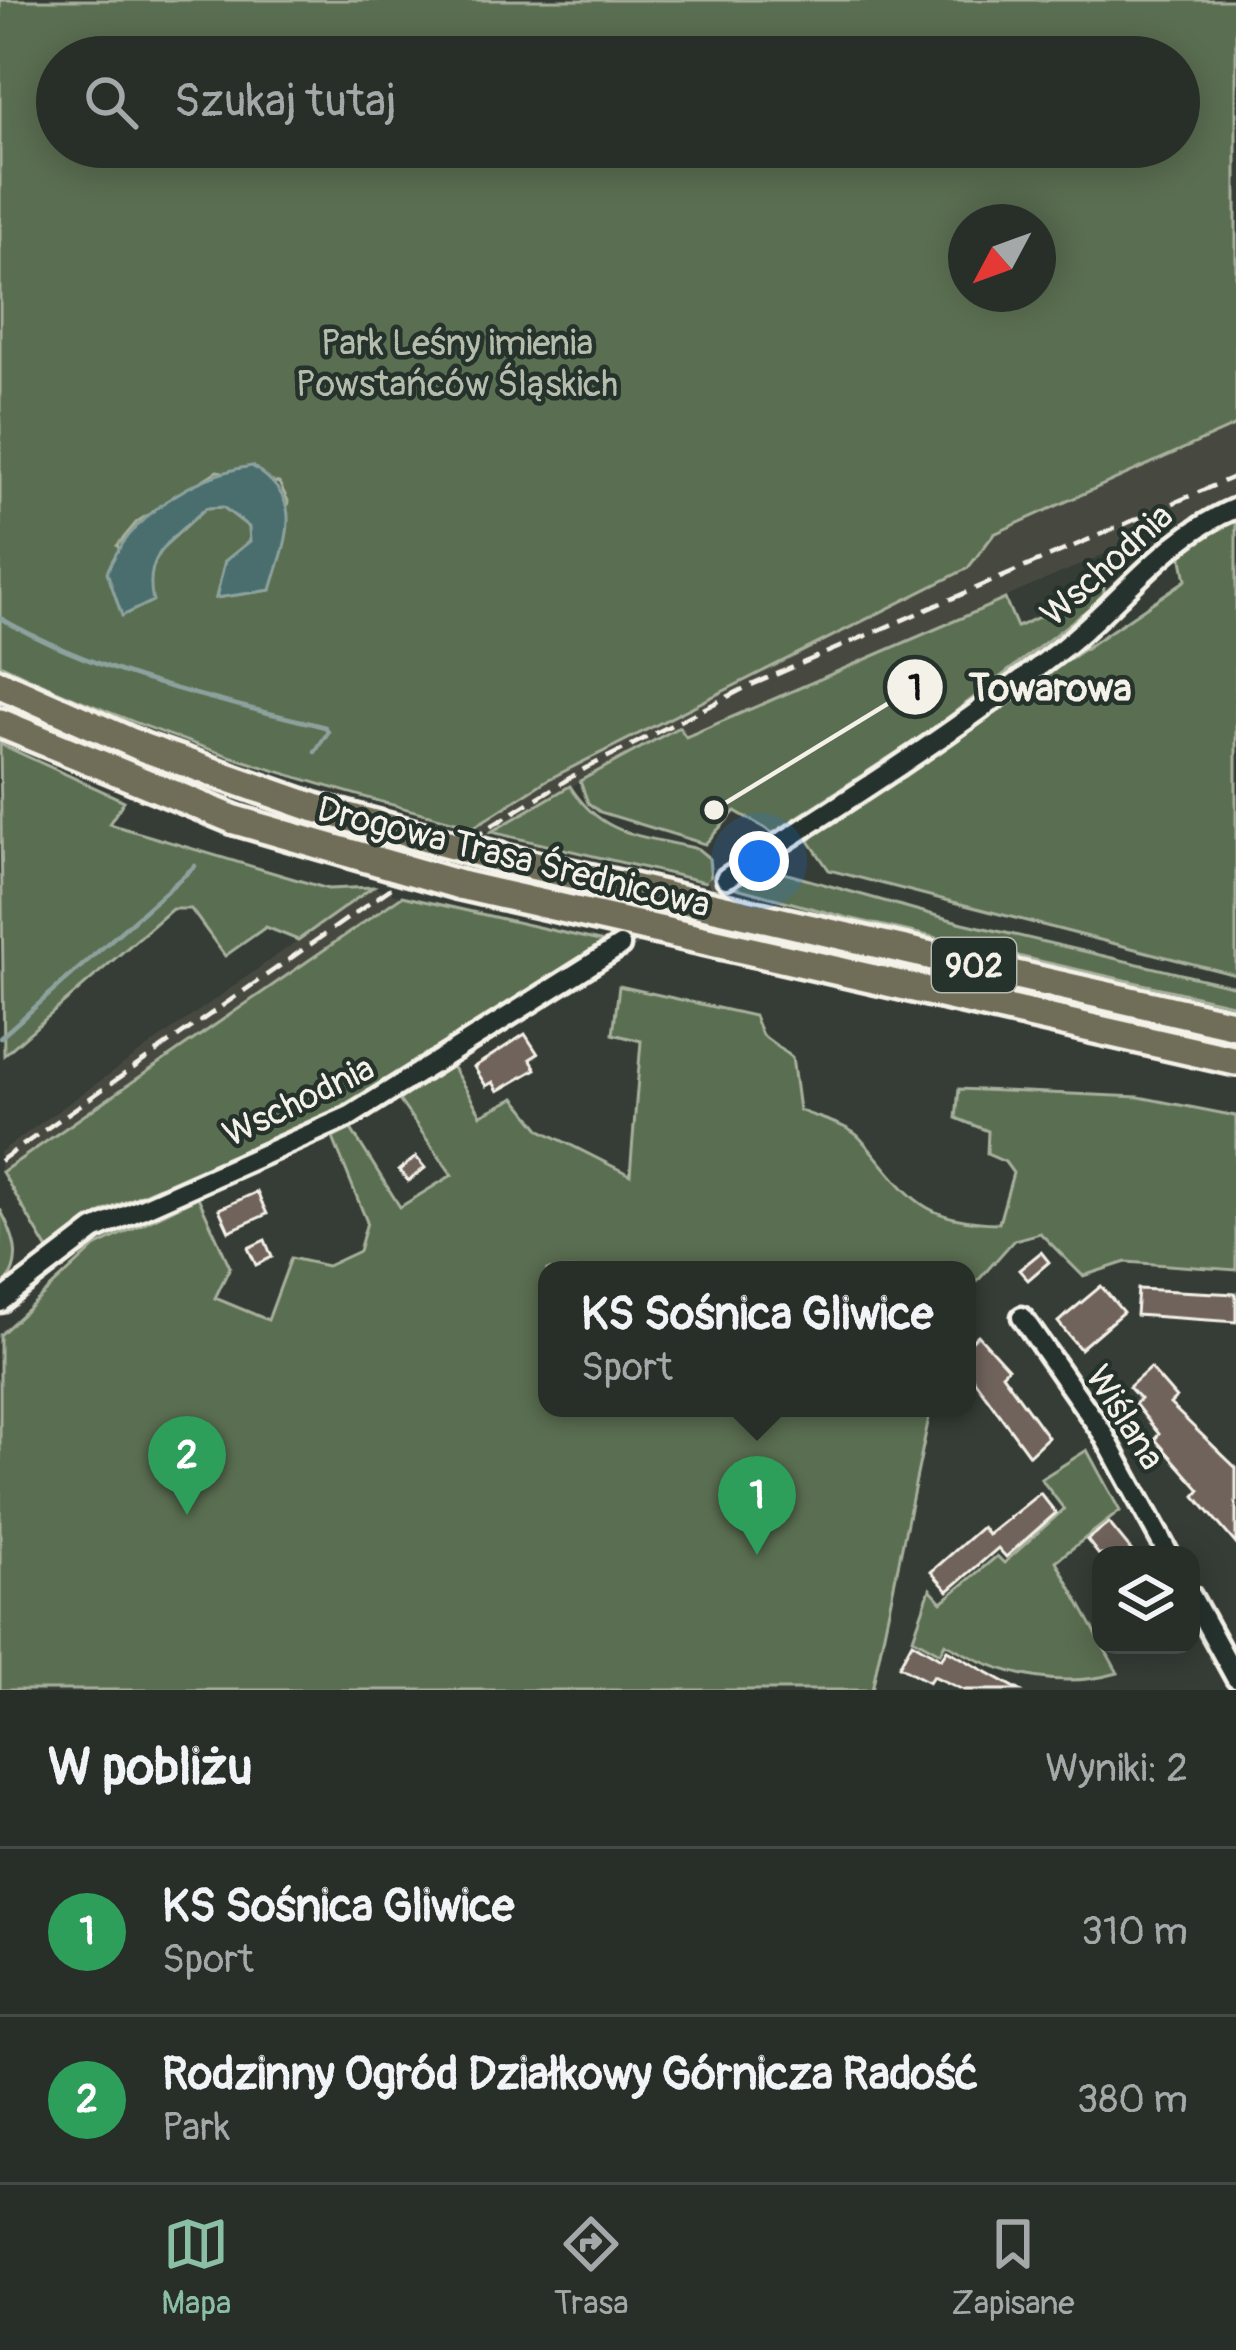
<!DOCTYPE html>
<html lang="pl">
<head>
<meta charset="utf-8">
<style>
	:root { --surface:#282e28; --page:#303630; --text:#f1f3f6; --muted:#a5a8a8; --line:#444a45; --accent:#8abfa5 }
	body { margin:0; font-family:Pangolin,sans-serif; background:var(--page); color:var(--text) }
	.controls { position:absolute; right:36px; bottom:36px; display:grid; overflow:hidden; border-radius:24px; box-shadow:0 6px 30px #0003 }
	.controls button { width:108px; height:108px; display:grid; place-items:center; padding:0; border:0; border-bottom:3px solid var(--line); background:var(--surface); color:var(--text); font:60px sans-serif }
	.compass { position:absolute; left:948px; top:204px; width:108px; height:108px; border-radius:50%; background:var(--surface); box-shadow:0 6px 30px #0003; rotate:229deg }
	.you { position:absolute; left:759px; top:861px; width:42px; height:42px; margin:-30px; border:9px solid #fff; border-radius:50%; background:#1a73e8; box-shadow:0 0 0 18px #1a73e833 }
	.badge { display:grid; place-items:center; width:78px; height:78px; border-radius:50%; background:var(--accent); color:#fff; font-size:39px; font-weight:700 }
	.pin { position:absolute; translate:-50% -99px; filter:drop-shadow(0 3px 6px #0008) }
	.pin::after { content:''; position:absolute; top:63px; width:42px; height:36px; background:inherit; clip-path:polygon(0 0,100% 0,50% 100%) }
	.popup { position:absolute; left:538px; top:1261px; width:438px; height:156px; box-sizing:border-box; display:grid; place-content:center; border-radius:24px; background:var(--surface); filter:drop-shadow(0 3px 9px #0005); font-size:39px; white-space:nowrap; color:var(--muted) }
	.popup b { font-size:45px; color:var(--text) }
	.popup::after { content:''; position:absolute; left:50%; top:100%; margin-left:-24px; border:24px solid transparent; border-top-color:var(--surface) }
	.list { margin:0; padding:0; list-style:none }
	h2 { display:flex; justify-content:space-between; align-items:center; height:156px; margin:0; padding:0 48px; font-size:51px }
	h2 small { font-size:39px; font-weight:400; color:var(--muted) }
	.list li { display:grid; grid-template-columns:78px 1fr auto; gap:36px; align-items:center; box-sizing:border-box; height:168px; padding:0 48px; border-top:3px solid var(--line) }
	.list b { display:block; font-size:45px; white-space:nowrap }
	.list p { margin:0; font-size:39px; white-space:nowrap; color:var(--muted) }
	.list em { font-size:39px; font-style:normal; color:var(--muted) }
	.icon { flex:none; width:66px; height:66px; fill:none; stroke:currentColor; stroke-width:2; stroke-linecap:round; stroke-linejoin:round }
	.map { position:relative; flex:none; width:1236px; height:1690px; overflow:hidden }
	.search { position:absolute; background:var(--surface); box-shadow:0 6px 30px #0003; left:36px; right:36px; top:36px; height:132px; display:flex; align-items:center; gap:30px; box-sizing:border-box; padding:0 42px; border-radius:66px; color:var(--muted); font-size:45px }
	.sheet { height:492px; background:var(--surface) }
	nav { display:flex; justify-content:space-around; align-items:center; box-sizing:border-box; height:168px; border-top:3px solid var(--line); background:var(--surface); font-size:33px; color:var(--muted) }
	nav a { display:grid; justify-items:center; gap:6px }
	nav .on { color:var(--accent) }
	.map>svg:first-child { display:block }
	.built { fill:#474941 }
	.green { fill:#5a6e51; stroke:#a7b09c; stroke-width:3; fill-rule:evenodd }
	.water { fill:#496e6d; stroke:#8da29e; stroke-width:3 }
	.lines { fill:none; stroke-linecap:round; stroke-linejoin:round }
	.stream { stroke:#8da29e; stroke-width:4.5 }
	.building { fill:#70645c; stroke:#f4f1e8; stroke-width:3 }
	.street-tunnel { stroke:#525851; stroke-width:18; stroke-dasharray:18 9; stroke-linecap:butt }
	.street-casing { stroke:#f4f1e8; stroke-width:27 }
	.primary-casing { stroke:#f4f1e8; stroke-width:36 }
	.street { stroke:#26332d; stroke-width:18 }
	.primary { stroke:#706e59; stroke-width:27 }
	.rail { stroke:#f4f1e8; stroke-width:4.5; stroke-dasharray:18 9; stroke-linecap:butt }
	.primary-bridge-casing { stroke:#f4f1e8; stroke-width:36; stroke-linecap:butt }
	.primary-bridge { stroke:#706e59; stroke-width:27 }
	.labels { text-anchor:middle; stroke-width:9; stroke-linejoin:round; paint-order:stroke }
	.shield { fill:#26332d; stroke:#b6b8b0; stroke-width:3 }
	.shield-label { font-size:33px; font-weight:bold; fill:#f4f1e8 }
	.park-label { font-size:36px; fill:#b6bdac; stroke:#26332d }
	.street-label { font-size:36px; fill:#f4f1e8; stroke:#26332d }
	.leader { fill:none; stroke:#f4f1e8; stroke-width:4.5 }
	.callout-dot { fill:#f4f1e8; stroke:#26332d; stroke-width:4.5 }
	.mark-label { font-size:36px; text-anchor:middle; font-weight:bold; fill:#111 }
	.callout-label { font-size:39px; text-anchor:middle; font-weight:bold; fill:#f4f1e8; stroke:#26332d; stroke-width:9; stroke-linejoin:round; paint-order:stroke }
</style>
</head>
<body>
<div class="map">
<svg width="1236" height="1690" viewBox="0 0 1236 1690">
	<rect width="100%" height="100%" fill="#353d36"/>
	<filter id="ink" filterUnits="userSpaceOnUse"><feTurbulence type="fractalNoise" baseFrequency=".00833" numOctaves="2"/><feDisplacementMap in="SourceGraphic" scale="24" xChannelSelector="R" yChannelSelector="G"/><feConvolveMatrix kernelMatrix="1 2 1 2 8 2 1 2 1" color-interpolation-filters="sRGB"/></filter>
	<g filter="url(#ink)">
		<g class="built">
			<path d="M 1236,425 L 1236,497 L 685,737 L 678,727 L 491,832 L 474,827 L 547,780 L 968,568 L 994,534 Z"/>
			<path d="M 373,887 L 402,896 L 0,1174 L 0,1152 Z"/>
		</g>
		<g class="green">
			<path d="M 0,0 L 1236,0 L 1236,425 L 994,534 L 968,568 L 547,780 L 474,827 C 311,784 152,738 0,664 ZM 57,57 L 1179,57 L 1179,147 L 57,147 ZM 966,222 L 1038,222 L 1038,294 L 966,294 ZM 217,471 L 279,483 L 288,501 L 271,590 L 216,598 L 225,561 L 250,541 L 249,527 L 223,507 L 206,508 L 159,551 L 147,575 L 117,546 L 137,522 Z"/>
			<path d="M 1236,515 L 1236,975 L 829,870 L 809,841 L 822,827 L 1186,580 L 1180,549 Z"/>
			<path d="M 1104,587 L 1104,597 L 933,729 L 773,833 L 735,811 L 705,844 L 600,812 L 588,803 L 580,781 L 679,727 L 686,737 L 1005,599 L 1017,627 Z"/>
			<path d="M 0,744 L 124,801 L 109,824 L 328,889 L 373,887 L 298,940 L 266,927 L 225,956 L 191,909 L 172,909 L 4,1055 Z"/>
			<path d="M 570,786 C 603,838 642,835 698,849 L 709,858 L 711,878 L 705,882 L 491,832 Z"/>
			<path d="M 756,871 L 777,871 L 959,922 L 1236,987 L 1236,1005 L 848,918 L 729,886 Z"/>
			<path d="M 402,896 L 608,943 L 332,1112 L 104,1211 L 48,1250 L 2,1172 Z"/>
			<path d="M 619,986 L 754,1016 L 762,1035 L 792,1057 L 799,1110 C 816,1118 847,1124 860,1138 C 909,1193 917,1222 999,1223 L 1013,1173 L 1005,1162 L 987,1154 L 988,1131 L 956,1118 L 959,1089 L 1139,1097 L 1236,1116 L 1236,1270 L 1126,1262 L 1083,1276 L 1040,1233 L 1014,1240 L 967,1293 L 967,1270 L 547,1270 L 547,1408 L 931,1408 L 872,1690 L 0,1690 L 0,1335 L 95,1247 L 198,1197 L 230,1267 L 215,1298 L 268,1320 L 291,1258 L 327,1266 L 359,1251 L 367,1222 L 333,1138 L 351,1129 L 400,1207 L 452,1175 L 399,1100 L 452,1066 L 481,1115 L 515,1098 L 541,1130 L 630,1175 L 641,1041 L 613,1034 Z"/>
			<path d="M 0,1209 C 16,1239 25,1263 0,1291 Z"/>
			<path d="M 1087,1450 L 1120,1511 L 1056,1561 L 1118,1673 C 1058,1690 1000,1675 945,1643 L 940,1653 L 913,1638 L 930,1589 L 942,1602 L 997,1556 L 1004,1563 L 1064,1509 L 1041,1479 Z"/>
		</g>
		<path class="water" d="M 252,466 C 307,501 287,535 271,590 L 216,598 L 225,561 L 250,541 L 249,527 L 223,507 L 206,508 C 174,537 142,554 153,601 L 122,616 L 107,572 C 130,516 193,475 252,466 Z"/>
		<g class="lines">
			<g class="stream">
				<path d="M 0,618 C 101,676 214,699 325,727 L 328,732 L 315,752"/>
				<path d="M 0,1038 L 195,866"/>
			</g>
		</g>
		<g class="building">
			<path d="M 525,1034 L 538,1054 L 530,1059 L 536,1069 L 498,1091 L 493,1082 L 486,1086 L 474,1067 Z"/>
			<path d="M 416,1157 L 425,1168 L 408,1181 L 399,1170 Z"/>
			<path d="M 257,1192 L 267,1214 L 229,1231 L 219,1209 Z"/>
			<path d="M 265,1240 L 272,1257 L 256,1265 L 248,1248 Z"/>
			<path d="M 1041,1252 L 1049,1262 L 1028,1280 L 1019,1270 Z"/>
			<path d="M 1101,1286 L 1123,1312 L 1080,1349 L 1058,1322 Z"/>
			<path d="M 1138,1289 L 1236,1294 L 1236,1322 L 1136,1315 Z"/>
			<path d="M 978,1335 L 1008,1368 L 1002,1374 L 1048,1437 L 1029,1455 L 967,1370 L 967,1345 Z"/>
			<path d="M 1150,1368 L 1176,1398 L 1170,1404 L 1236,1468 L 1236,1544 L 1195,1496 L 1200,1490 L 1155,1439 L 1159,1434 L 1135,1404 L 1140,1399 L 1129,1387 Z"/>
			<path d="M 1040,1493 L 1056,1513 L 1006,1557 L 998,1548 L 948,1591 L 931,1572 L 982,1527 L 988,1535 Z"/>
			<path d="M 1109,1523 L 1135,1555 L 1099,1555 L 1087,1540 Z"/>
			<path d="M 912,1642 L 941,1659 L 947,1650 L 1019,1690 L 964,1690 L 933,1676 L 929,1682 L 899,1666 Z"/>
		</g>
		<g class="lines">
			<path class="street-tunnel" d="M 620,946 L 726,878"/>
			<defs>
				<g id="street">
					<path d="M 726,878 C 839,806 954,733 1059,651 C 1119,604 1165,537 1236,508"/>
					<path d="M 0,1302 L 94,1230 L 350,1116 L 620,946"/>
					<path d="M 1022,1317 L 1102,1432 L 1169,1555"/>
					<path d="M 1191,1596 L 1236,1678"/>
				</g>
				<g id="primary">
					<path d="M 0,684 L 144,748 L 315,808"/>
					<path d="M 0,723 L 235,820"/>
					<path d="M 500,858 L 1236,1025"/>
					<path d="M 460,885 L 1236,1061"/>
				</g>
			</defs>
			<use href="#street" class="street-casing"/>
			<use href="#primary" class="primary-casing"/>
			<use href="#street" class="street"/>
			<use href="#primary" class="primary"/>
			<path class="rail" d="M 0,1161 L 397,884 L 586,768 L 747,687 L 1236,476"/>
			<defs>
				<g id="primary-bridge">
					<path d="M 315,808 L 500,858"/>
					<path d="M 235,820 L 460,885"/>
				</g>
			</defs>
			<use href="#primary-bridge" class="primary-bridge-casing"/>
			<use href="#primary-bridge" class="primary-bridge"/>
		</g>
	</g>
	<g class="labels">
		<rect class="shield" x="932" y="938" width="84" height="54" rx="9"/>
		<g class="shield-label">
			<text x="974" y="977">902</text>
		</g>
		<g class="park-label">
			<text x="457" y="355">Park Leśny imienia<tspan x="457" dy="41">Powstańców Śląskich</tspan></text>
		</g>
		<g class="street-label">
			<text transform="translate(1106 564) rotate(-42)" y="13">Wschodnia</text>
			<text transform="translate(514 856) rotate(14)" y="13">Drogowa Trasa Średnicowa</text>
			<text transform="translate(298 1100) rotate(-26)" y="13">Wschodnia</text>
			<text transform="translate(1126 1417) rotate(58)" y="13">Wiślana</text>
		</g>
	</g>
	<path class="leader" d="M714 810L915 687"/>
	<g class="callout-dot">
		<circle cx="714" cy="810" r="12"/>
		<circle cx="915" cy="687" r="30"/>
	</g>
	<g class="mark-label">
		<text x="915" y="700">1</text>
	</g>
	<g class="callout-label">
		<text x="1050" y="701">Towarowa</text>
	</g>
</svg>
<div class="controls">
<button><svg class="icon" aria-label="layers" viewBox="0 0 24 24"><path d="M12 4l9 5-9 5-9-5zM3 14l9 5 9-5"/></svg></button>
</div>
<svg class="compass" viewBox="-18 -18 36 36"><path d="M0-13l5 13h-10z" fill="#e53935"/><path d="M0 13l5-13h-10z" fill="#a5a8a8"/></svg>
<div class="you"></div>
<div class="pin badge" style="left:757px;top:1555px;background:#2e9e5b">1</div>
<div class="popup"><b>KS Sośnica Gliwice</b>Sport</div>
<div class="pin badge" style="left:187px;top:1515px;background:#2e9e5b">2</div>
<div class="search"><svg class="icon" aria-label="search" viewBox="0 0 24 24"><circle cx="10" cy="10" r="6"/><path d="M15 15l6 6"/></svg>Szukaj tutaj</div>
</div>
<section class="sheet">
<h2>W pobliżu<small>Wyniki: 2</small></h2>
<ul class="list">
<li><span class="badge" style="background:#2e9e5b">1</span><div><b>KS Sośnica Gliwice</b><p>Sport</p></div><em>310 m</em></li>
<li><span class="badge" style="background:#2e9e5b">2</span><div><b>Rodzinny Ogród Działkowy Górnicza Radość</b><p>Park</p></div><em>380 m</em></li>
</ul>
</section>
<nav>
<a class="on"><svg class="icon" aria-label="map" viewBox="0 0 24 24"><path d="M3 6l6-2 6 2 6-2v14l-6 2-6-2-6 2zM9 4v14M15 6v14"/></svg>Mapa</a>
<a><svg class="icon" aria-label="directions" viewBox="0 0 24 24"><path d="M12 3l9 9-9 9-9-9zM9 14v-3h6M13 9l2 2-2 2"/></svg>Trasa</a>
<a><svg class="icon" aria-label="saved" viewBox="0 0 24 24"><path d="M7 4h10v16l-5-4-5 4z"/></svg>Zapisane</a>
</nav>
</body>
</html>
